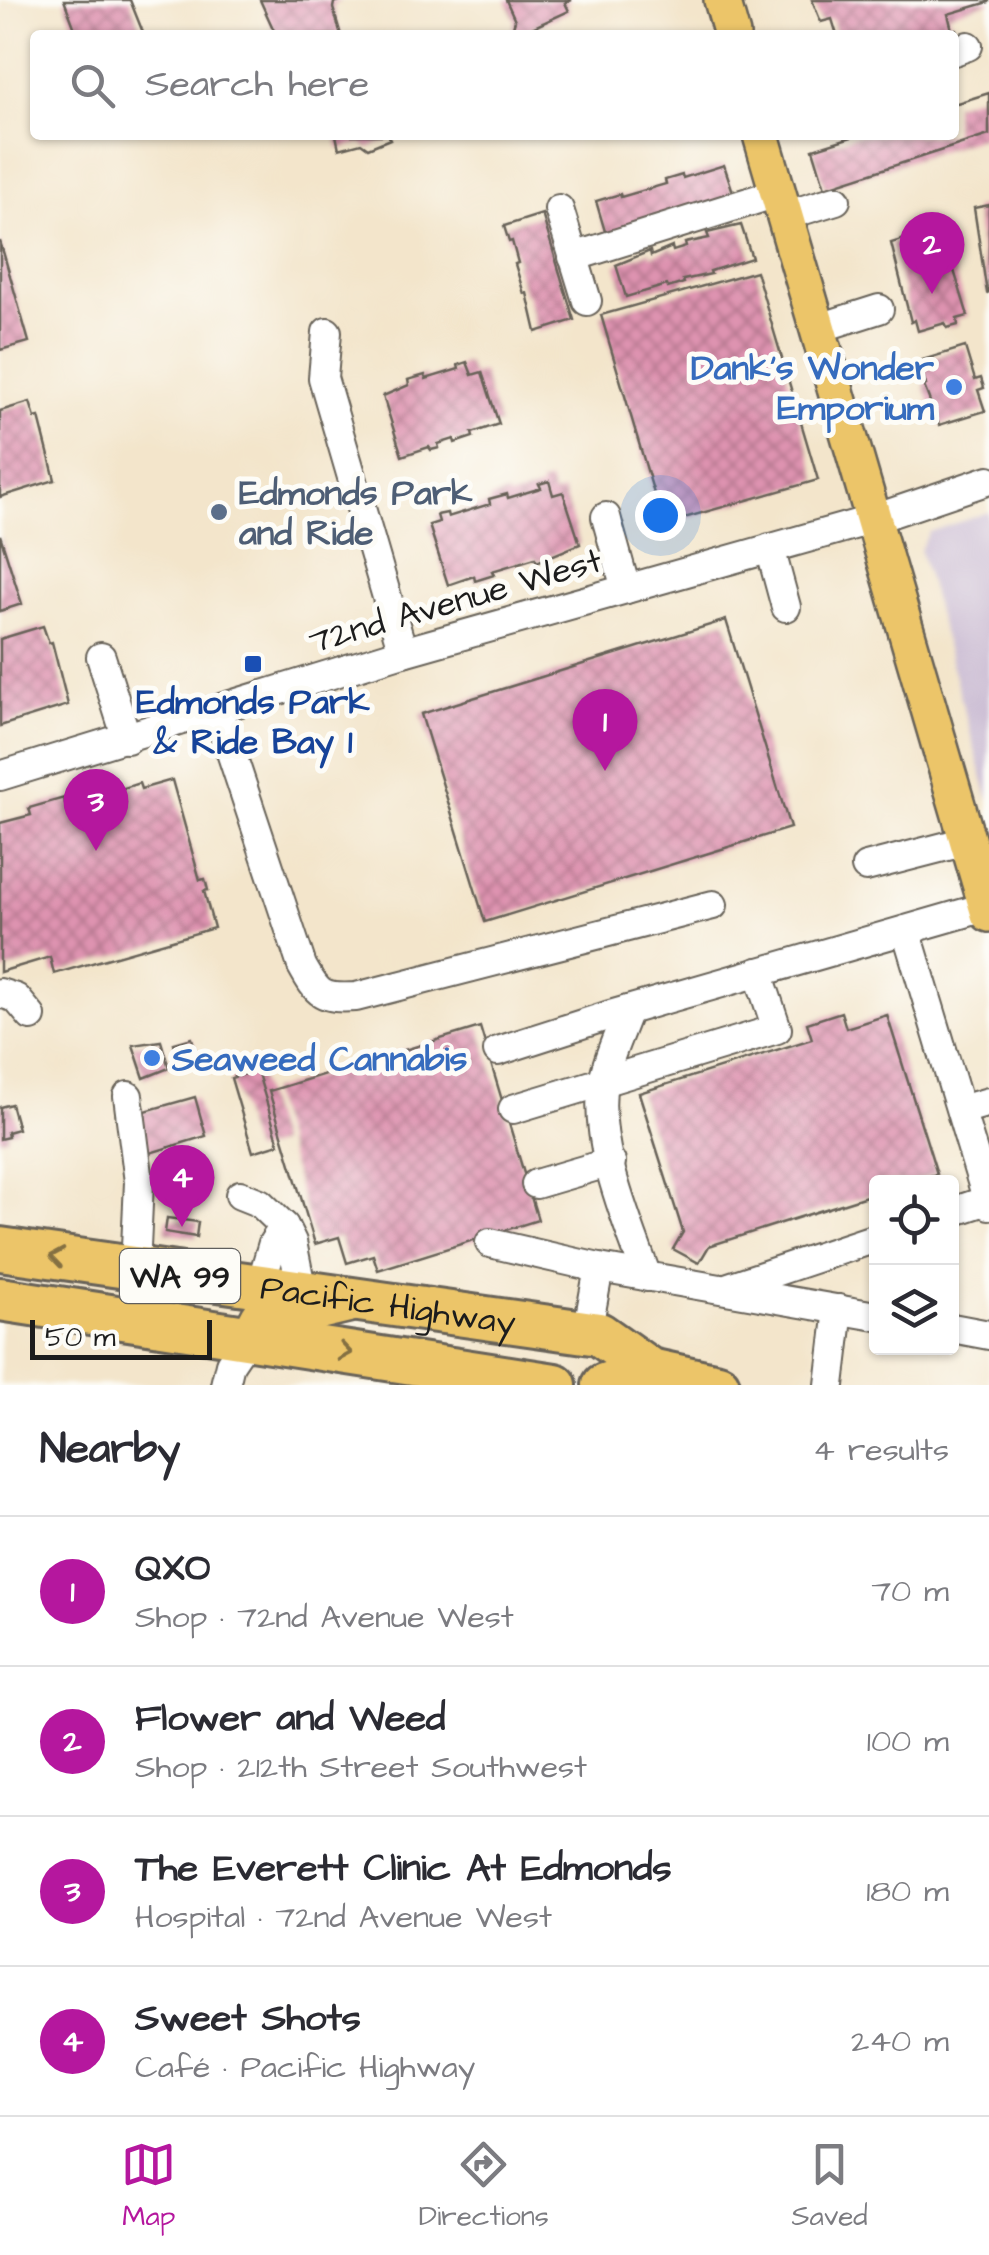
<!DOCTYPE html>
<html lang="en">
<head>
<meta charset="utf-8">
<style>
	:root { --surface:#fff; --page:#f7f7f7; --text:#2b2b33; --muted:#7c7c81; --line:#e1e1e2; --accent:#b5179e }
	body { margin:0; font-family:"Architects Daughter",sans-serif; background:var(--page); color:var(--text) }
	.controls { position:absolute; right:30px; bottom:30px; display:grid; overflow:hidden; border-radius:10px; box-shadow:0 2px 8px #0004 }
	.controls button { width:90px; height:90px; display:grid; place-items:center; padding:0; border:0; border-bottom:2px solid var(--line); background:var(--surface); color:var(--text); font:50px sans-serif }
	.scale { position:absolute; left:30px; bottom:25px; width:182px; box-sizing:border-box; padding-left:10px; border:5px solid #1c1c1c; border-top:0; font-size:28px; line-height:35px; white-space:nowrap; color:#1c1c1c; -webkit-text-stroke:8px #fdfcf7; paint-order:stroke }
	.you { position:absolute; left:660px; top:515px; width:35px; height:35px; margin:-25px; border:8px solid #fff; border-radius:50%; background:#1a73e8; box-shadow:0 0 0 15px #1a73e833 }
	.badge { display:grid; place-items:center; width:65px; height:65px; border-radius:50%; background:var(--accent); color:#fff; font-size:32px; font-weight:700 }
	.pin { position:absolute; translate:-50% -82px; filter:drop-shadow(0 2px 5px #0008) }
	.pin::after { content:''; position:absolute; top:52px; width:35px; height:30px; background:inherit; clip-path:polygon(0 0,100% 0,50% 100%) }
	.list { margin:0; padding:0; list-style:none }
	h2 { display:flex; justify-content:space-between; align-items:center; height:130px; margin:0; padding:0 40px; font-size:42px }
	h2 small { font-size:32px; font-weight:400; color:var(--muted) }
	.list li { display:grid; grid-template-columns:65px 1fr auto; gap:30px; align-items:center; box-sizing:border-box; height:150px; padding:0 40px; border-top:2px solid var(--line) }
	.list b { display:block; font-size:38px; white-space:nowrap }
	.list p { margin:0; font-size:32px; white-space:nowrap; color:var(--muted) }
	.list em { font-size:32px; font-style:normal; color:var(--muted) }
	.icon { flex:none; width:55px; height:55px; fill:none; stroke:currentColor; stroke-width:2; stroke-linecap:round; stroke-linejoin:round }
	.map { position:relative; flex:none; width:989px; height:1385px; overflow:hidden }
	.search { position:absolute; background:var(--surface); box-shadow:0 2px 8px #0004; left:30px; right:30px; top:30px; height:110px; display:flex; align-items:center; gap:25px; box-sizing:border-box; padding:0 35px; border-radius:10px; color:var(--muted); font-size:38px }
	.sheet { height:730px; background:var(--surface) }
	nav { display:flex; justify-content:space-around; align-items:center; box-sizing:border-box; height:140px; border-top:2px solid var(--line); background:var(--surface); font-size:28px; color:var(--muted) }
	nav a { display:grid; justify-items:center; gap:5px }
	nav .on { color:var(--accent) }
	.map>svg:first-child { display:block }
	.industrial { fill:#ccbed4 }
	.building { fill:url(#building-cross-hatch) }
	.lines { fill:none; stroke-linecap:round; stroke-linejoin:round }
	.minor-casing { stroke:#676259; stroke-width:32 }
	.major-casing { stroke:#676259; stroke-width:40 }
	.highway-casing { stroke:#676259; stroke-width:48 }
	.minor { stroke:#fff; stroke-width:28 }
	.major { stroke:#ecc569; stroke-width:35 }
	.highway { stroke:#ecc569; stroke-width:42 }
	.oneway { stroke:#847042 }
	.shop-dot { fill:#3f7fe0; stroke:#fdfcf7; stroke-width:4 }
	.service-dot { fill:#5c6f8a; stroke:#fdfcf7; stroke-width:4 }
	.transit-dot { fill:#1a4fb4; stroke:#fdfcf7; stroke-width:4 }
	.labels { text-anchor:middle; stroke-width:10; stroke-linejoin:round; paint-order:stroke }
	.shield { fill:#fdfcf7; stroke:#605f5e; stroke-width:2.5 }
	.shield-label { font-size:32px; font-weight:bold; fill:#1c1c1c }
	.shop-label { font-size:35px; font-weight:bold; fill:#366cbe; stroke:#fdfcf7; text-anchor:end }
	.service-label { font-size:35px; font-weight:bold; fill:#4e5e75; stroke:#fdfcf7; text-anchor:start }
	.street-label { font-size:35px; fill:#1c1c1c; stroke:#fdfcf7 }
	.transit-label { font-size:35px; font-weight:bold; fill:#164399; stroke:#fdfcf7 }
</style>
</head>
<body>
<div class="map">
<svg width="989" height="1385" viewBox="0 0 989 1385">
	<defs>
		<pattern id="building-cross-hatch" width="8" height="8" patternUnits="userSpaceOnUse" patternTransform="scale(2.5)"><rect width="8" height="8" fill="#de93b0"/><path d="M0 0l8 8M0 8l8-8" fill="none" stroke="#b3778e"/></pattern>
	</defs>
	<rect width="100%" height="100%" fill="#fdfcf7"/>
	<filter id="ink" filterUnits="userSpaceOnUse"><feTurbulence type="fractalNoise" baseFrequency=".01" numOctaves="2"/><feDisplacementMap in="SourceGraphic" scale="20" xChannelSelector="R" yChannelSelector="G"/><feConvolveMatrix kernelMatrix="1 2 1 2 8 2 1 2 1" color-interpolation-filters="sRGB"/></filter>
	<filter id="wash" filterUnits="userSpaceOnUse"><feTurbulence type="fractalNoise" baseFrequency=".0048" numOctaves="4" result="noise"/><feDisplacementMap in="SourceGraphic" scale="40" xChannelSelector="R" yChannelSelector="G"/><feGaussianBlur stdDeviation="2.25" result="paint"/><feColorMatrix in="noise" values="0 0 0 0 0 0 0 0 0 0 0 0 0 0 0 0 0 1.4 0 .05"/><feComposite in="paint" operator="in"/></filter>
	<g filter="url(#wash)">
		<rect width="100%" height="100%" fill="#f3e5cb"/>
		<path class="industrial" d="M 989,512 L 989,801 L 920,550 L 929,532 Z"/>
		<g id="blocks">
			<g class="building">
				<path d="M 64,0 L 130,0 L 144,35 L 73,35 L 72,30 L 75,29 Z"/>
				<path d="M 260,0 L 342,0 L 334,3 L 333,8 L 341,35 L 276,35 Z"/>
				<path d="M 506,0 L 572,0 L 565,3 L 569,11 L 517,35 L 513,27 L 515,20 Z"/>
				<path d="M 812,0 L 989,0 L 989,2 L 948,14 L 952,30 L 956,29 L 958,34 L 953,35 L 837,35 L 832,19 L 821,22 Z"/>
				<path d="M 989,93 L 989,135 L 825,188 L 813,149 L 858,135 L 954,135 L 954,104 Z"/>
				<path d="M 336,135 L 388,135 L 390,139 L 368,148 L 361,143 L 339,149 Z"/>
				<path d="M 724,165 L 735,198 L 607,238 L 596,201 L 620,194 L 621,197 L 666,184 L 665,180 L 682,175 L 683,178 Z"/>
				<path d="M 989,205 L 989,292 L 987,293 L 974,208 Z"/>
				<path d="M 542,214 L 574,320 L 536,332 L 527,293 L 524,294 L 515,264 L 518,263 L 512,241 L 509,242 L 504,226 Z"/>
				<path d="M 741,225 L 752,258 L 710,271 L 711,274 L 683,280 L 684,283 L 668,288 L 667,285 L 626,297 L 616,265 L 650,251 L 651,256 L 672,247 L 673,251 L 686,247 L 685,243 L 709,238 L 707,233 Z"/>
				<path d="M 941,228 L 968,316 L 957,319 L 958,325 L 947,328 L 945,323 L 918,331 L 915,320 L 911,322 L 891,243 Z"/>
				<path d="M 0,241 L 29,342 L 0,350 Z"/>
				<path d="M 756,271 L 818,480 L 663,524 L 601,315 Z"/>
				<path d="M 965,347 L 975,380 L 981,378 L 984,388 L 978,390 L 985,411 L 939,425 L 924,386 L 926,385 L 919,361 Z"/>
				<path d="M 467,362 L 472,375 L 482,372 L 499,424 L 472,433 L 473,437 L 455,443 L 454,439 L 438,444 L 439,448 L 431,450 L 429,447 L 402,456 L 383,396 L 409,385 L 408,380 L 425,375 L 426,379 L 459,369 L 458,365 Z"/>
				<path d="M 30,402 L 35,418 L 39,417 L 55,480 L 0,497 L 0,411 Z"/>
				<path d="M 549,481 L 553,495 L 563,492 L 580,544 L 537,562 L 535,558 L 492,571 L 494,575 L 475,581 L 474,576 L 448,585 L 429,525 L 439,522 L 437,515 L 447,513 L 448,517 L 490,504 L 489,499 L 507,494 L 508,498 L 541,488 L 539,484 Z"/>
				<path d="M 0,535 L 22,604 L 0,611 Z"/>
				<path d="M 726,620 L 790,828 L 485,922 L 421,714 Z"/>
				<path d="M 43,626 L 49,643 L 52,642 L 68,705 L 0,726 L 0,639 Z"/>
				<path d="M 172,780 L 200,880 L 205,879 L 208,890 L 204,891 L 214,928 L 54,974 L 50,957 L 0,972 L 0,823 L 31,815 L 29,808 L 64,798 L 65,803 L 75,800 L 76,804 L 139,783 L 141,789 Z"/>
				<path d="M 841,1012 L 846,1028 L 887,1015 L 937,1174 L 910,1182 L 876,1182 L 876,1193 L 709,1246 L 699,1263 L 673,1249 L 683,1232 L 639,1093 L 812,1039 L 807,1023 Z"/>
				<path d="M 480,1027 L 538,1220 L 378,1270 L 373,1255 L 347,1263 L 339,1237 L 315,1244 L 269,1091 Z"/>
				<path d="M 192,1038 L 198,1059 L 180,1065 L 174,1043 Z"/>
				<path d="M 161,1041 L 169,1068 L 144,1078 L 133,1045 Z"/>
				<path d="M 257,1070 L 279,1144 L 253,1152 L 231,1078 Z"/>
				<path d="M 195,1097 L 206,1136 L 150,1153 L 138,1113 Z"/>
				<path d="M 11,1104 L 18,1129 L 7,1132 L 8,1137 L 0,1139 L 0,1107 Z"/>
				<path d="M 167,1218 L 198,1222 L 196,1237 L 165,1232 Z"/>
			</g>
		</g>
	</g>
	<g filter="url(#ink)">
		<use href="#blocks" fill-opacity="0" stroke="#676259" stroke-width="2.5"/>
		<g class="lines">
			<defs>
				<g id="minor">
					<path d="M 954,51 L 968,46"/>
					<path d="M 559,209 L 587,301"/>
					<path d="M 784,216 L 836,200"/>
					<path d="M 573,257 L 777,193"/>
					<path d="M 816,329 L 879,309"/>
					<path d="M 327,332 L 323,378 L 403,652"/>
					<path d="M 606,517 L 626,589"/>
					<path d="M 770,548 L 786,607"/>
					<path d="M 101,657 L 127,739"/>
					<path d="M 217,710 L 302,966 C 318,995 322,999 356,997 L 713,905"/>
					<path d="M 0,776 L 403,652 L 871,520 L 989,480"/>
					<path d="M 866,867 L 967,841"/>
					<path d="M 906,930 L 989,1205"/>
					<path d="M 0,993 L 16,998 L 31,1016"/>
					<path d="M 628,1010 C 620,1033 607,1058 603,1082 C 593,1143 627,1220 647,1277"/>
					<path d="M 498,1051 L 607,1016 L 989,906"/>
					<path d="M 128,1096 L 139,1182 L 135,1269"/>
					<path d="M 513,1109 L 777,1029 L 758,972"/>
					<path d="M 961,1110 L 989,1102"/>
					<path d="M 536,1184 L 611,1162"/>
					<path d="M 240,1195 L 260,1203 L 284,1226"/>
					<path d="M 952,1212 L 988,1200"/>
					<path d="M 490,1243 L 599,1268 L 876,1316"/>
					<path d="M 260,1287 L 273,1243 L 284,1226 L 292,1242 L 302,1292"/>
					<path d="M 726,1288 L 876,1238"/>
					<path d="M 952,1328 L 989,1335"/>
					<path d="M 587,1333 L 599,1268"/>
					<path d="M 225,1385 L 230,1364 L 249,1336"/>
					<path d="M 830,1385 L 839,1309"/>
				</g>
				<g id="major">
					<path d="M 722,0 L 732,35"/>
					<path d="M 761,135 L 989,914"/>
					<path d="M 249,1336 L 259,1317 L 292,1318 L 355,1303"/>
				</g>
				<g id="highway">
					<path id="s1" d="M 0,1249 L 599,1334 L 650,1370 L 718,1385"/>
					<path d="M 0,1299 L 555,1385"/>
					<path d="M 604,1385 L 650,1370"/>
				</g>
			</defs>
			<use href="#minor" class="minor-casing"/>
			<use href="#major" class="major-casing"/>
			<use href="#highway" class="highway-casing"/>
			<use href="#minor" class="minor"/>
			<use href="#major" class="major"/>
			<use href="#highway" class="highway"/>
		</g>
		<defs><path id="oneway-chevron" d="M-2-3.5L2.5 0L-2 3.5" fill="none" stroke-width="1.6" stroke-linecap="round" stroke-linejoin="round" transform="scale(2.5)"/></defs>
		<g class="oneway">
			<use href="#oneway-chevron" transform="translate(57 1257) rotate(-171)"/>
			<use href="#oneway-chevron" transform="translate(345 1352) rotate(9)"/>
		</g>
	</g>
	<g class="shop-dot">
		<circle cx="954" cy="387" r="10"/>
		<circle cx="152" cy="1058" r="10"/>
	</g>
	<circle class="service-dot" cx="219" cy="512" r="10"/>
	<rect class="transit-dot" x="243" y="654" width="20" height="20" rx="5"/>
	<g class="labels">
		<rect class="shield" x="120" y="1249" width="120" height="54" rx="8"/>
		<g class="shield-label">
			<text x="180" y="1287">WA 99</text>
		</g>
		<g class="shop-label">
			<text x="934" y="379">Dank's Wonder<tspan x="934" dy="40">Emporium</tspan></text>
			<text x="172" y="1070" text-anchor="start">Seaweed Cannabis</text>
		</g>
		<g class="service-label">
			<text x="239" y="504">Edmonds Park<tspan x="239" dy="40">and Ride</tspan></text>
		</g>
		<g class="street-label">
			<text transform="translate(455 600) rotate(-16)" y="12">72nd Avenue West</text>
			<text dy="12" stroke="none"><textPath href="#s1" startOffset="392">Pacific Highway</textPath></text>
		</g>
		<g class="transit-label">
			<text x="253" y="713">Edmonds Park<tspan x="253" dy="40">&amp; Ride Bay 1</tspan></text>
		</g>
	</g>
</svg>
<div class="controls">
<button><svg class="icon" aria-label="locate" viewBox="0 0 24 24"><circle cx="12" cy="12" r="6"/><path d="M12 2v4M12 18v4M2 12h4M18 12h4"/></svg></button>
<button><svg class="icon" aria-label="layers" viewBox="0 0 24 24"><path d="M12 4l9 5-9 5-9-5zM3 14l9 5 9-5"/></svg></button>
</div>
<div class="scale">50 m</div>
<div class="you"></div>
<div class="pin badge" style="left:605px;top:771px">1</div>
<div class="pin badge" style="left:932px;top:294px">2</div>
<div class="pin badge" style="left:96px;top:851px">3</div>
<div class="pin badge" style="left:182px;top:1227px">4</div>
<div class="search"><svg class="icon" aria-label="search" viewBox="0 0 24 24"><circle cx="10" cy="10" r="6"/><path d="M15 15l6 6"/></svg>Search here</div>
</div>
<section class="sheet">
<h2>Nearby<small>4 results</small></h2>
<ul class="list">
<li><span class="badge">1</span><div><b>QXO</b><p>Shop · 72nd Avenue West</p></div><em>70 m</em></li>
<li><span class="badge">2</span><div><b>Flower and Weed</b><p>Shop · 212th Street Southwest</p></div><em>100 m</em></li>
<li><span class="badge">3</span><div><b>The Everett Clinic At Edmonds</b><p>Hospital · 72nd Avenue West</p></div><em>180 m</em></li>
<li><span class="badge">4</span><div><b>Sweet Shots</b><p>Café · Pacific Highway</p></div><em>240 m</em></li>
</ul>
</section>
<nav>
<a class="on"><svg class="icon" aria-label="map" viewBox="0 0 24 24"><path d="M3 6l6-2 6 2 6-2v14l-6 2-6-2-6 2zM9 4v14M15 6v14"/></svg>Map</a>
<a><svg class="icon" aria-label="directions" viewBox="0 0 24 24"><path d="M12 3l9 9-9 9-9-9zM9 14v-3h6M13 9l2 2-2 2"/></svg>Directions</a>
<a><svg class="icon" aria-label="saved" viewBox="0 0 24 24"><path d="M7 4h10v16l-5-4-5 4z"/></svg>Saved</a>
</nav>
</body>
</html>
